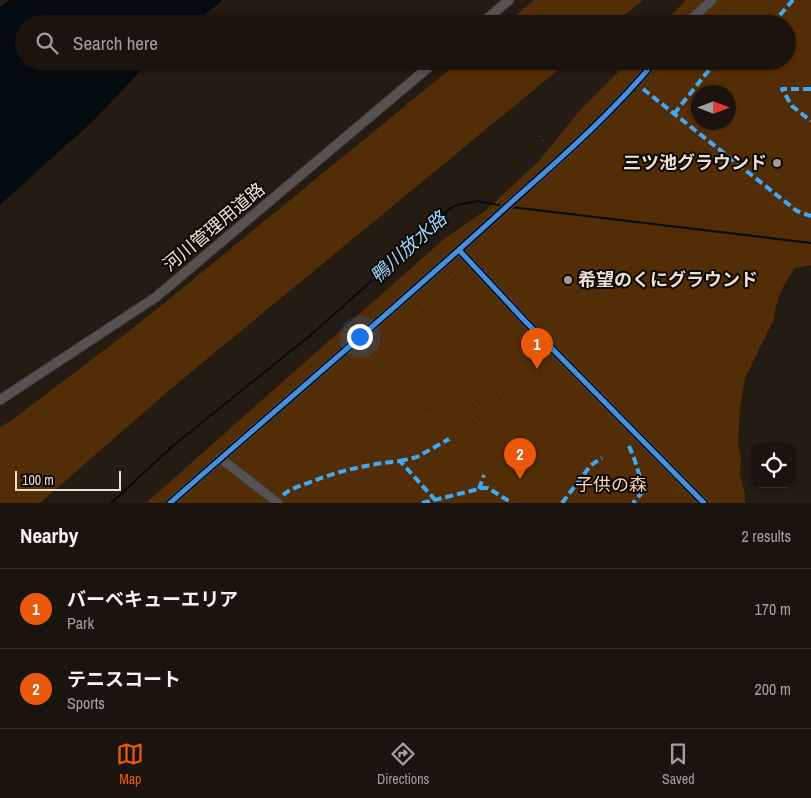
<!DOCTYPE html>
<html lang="en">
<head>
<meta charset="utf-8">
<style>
	:root { --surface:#1b140e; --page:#241d17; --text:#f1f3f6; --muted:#a09e9e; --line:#39332e; --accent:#ea580c }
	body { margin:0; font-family:"Archivo Narrow","Noto Sans JP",sans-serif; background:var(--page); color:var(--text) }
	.controls { position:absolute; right:15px; bottom:15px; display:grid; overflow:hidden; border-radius:10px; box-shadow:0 1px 4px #0004 }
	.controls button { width:45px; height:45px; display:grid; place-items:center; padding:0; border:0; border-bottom:1px solid var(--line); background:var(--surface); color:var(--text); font:25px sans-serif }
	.compass { position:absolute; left:691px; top:85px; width:45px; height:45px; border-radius:50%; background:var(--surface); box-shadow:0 1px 4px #0004; rotate:90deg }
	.scale { position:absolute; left:15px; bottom:12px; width:106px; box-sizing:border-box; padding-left:5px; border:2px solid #ebdfd5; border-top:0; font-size:14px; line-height:18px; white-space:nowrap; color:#ebdfd5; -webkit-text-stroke:4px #0e0703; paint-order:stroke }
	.you { position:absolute; left:359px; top:336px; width:18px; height:18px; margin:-12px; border:4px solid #fff; border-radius:50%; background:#1a73e8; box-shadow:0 0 0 8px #1a73e833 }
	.badge { display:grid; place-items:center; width:32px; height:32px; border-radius:50%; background:var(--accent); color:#fff; font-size:16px; font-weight:700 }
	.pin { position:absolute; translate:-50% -41px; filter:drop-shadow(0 1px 2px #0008) }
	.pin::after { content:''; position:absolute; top:26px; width:18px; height:15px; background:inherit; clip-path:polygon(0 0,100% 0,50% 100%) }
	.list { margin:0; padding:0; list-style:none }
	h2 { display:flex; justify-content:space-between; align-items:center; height:65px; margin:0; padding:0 20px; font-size:21px }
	h2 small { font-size:16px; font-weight:400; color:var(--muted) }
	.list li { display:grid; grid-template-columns:32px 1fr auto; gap:15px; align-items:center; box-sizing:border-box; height:80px; padding:0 20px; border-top:1px solid var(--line) }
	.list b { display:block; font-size:19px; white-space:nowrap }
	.list p { margin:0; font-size:16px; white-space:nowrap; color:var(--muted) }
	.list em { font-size:16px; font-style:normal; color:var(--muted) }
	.icon { flex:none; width:28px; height:28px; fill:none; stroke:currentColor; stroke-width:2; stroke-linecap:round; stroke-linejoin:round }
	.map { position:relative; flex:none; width:811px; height:503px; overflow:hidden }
	.search { position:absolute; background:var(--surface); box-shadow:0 1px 4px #0004; left:15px; right:15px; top:15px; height:55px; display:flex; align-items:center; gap:12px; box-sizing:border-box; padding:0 18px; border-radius:28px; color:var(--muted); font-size:19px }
	.sheet { height:225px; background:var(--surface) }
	nav { display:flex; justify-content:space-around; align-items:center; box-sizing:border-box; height:70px; border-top:1px solid var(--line); background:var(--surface); font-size:14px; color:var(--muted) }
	nav a { display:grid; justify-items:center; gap:2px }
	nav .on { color:var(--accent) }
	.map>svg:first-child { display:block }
	.green { fill:#532d05; fill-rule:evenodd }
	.water { fill:#050c10 }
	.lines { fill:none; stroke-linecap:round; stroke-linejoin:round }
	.stream { stroke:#050c10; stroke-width:2 }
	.minor-casing { stroke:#3e3630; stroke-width:11 }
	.path { stroke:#57524e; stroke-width:1; stroke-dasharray:1 4; stroke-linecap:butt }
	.minor { stroke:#56524f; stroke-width:9 }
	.quiet { stroke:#3fa9f5; stroke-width:4; stroke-dasharray:8 4; stroke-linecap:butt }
	.cycleway-casing { stroke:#0e0703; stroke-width:8 }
	.cycleway { stroke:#468fdf; stroke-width:5 }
	.poi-dot { fill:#a59a91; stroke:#0e0703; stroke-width:2 }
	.labels { text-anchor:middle; stroke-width:4; stroke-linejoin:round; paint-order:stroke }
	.poi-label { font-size:18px; font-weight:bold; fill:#ebdfd5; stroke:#0e0703; text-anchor:end }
	.street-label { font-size:18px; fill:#ebdfd5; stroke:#0e0703 }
	.park-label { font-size:18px; fill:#f8d4b7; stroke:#0e0703 }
	.water-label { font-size:19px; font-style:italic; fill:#97d8fd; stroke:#0e0703 }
</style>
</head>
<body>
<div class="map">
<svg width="811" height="503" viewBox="0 0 811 503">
	<rect width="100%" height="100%" fill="#241b13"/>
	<g class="green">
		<path d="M 534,0 L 643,0 L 614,24 L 505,24 Z"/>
		<path d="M 686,0 L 811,0 L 811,265 L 795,268 C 784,283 775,301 774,319 L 745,378 L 740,408 L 738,443 L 741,461 L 740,474 L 745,494 L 745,503 L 146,503 L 444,239 L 486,210 L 538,162 L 581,109 L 629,61 L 787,61 L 787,24 L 663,24 ZM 698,92 L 728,92 L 728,122 L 698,122 Z"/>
		<path d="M 460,61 L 569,61 L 173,387 L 40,503 L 0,503 L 0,427 L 12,420 L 141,322 Z"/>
	</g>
	<path class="water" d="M 9,0 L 223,0 L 193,24 L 24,24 L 24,61 L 150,61 L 93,121 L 0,205 L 0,7 Z"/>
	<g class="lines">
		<g class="stream">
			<path d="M 511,207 L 811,243"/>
			<path d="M 111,503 L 174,445 L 307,338 L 348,302 L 402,253 L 440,216 L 454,206 L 477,201 L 504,206"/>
		</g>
		<defs>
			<g id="minor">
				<path d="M 481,24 L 509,0"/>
				<path d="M 686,24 L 712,0"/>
				<path d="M 459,250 L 524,320 L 704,503"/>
				<path d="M 0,400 L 156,297 L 436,61"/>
				<path d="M 220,458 L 278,503"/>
				<path d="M 170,503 C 281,405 395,309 504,209 C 556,162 610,116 655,61"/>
			</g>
		</defs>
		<use href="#minor" class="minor-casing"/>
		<g class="path">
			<path d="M 716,24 L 742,0"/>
			<path d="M 640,92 L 675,61"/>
			<path d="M 540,136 L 553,154"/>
			<path d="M 416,311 L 450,345"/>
			<path d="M 467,314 L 530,377 L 482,426 L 417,362 Z"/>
			<path d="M 360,347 L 486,477 L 577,386"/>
			<path d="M 492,353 L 468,329 L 434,363 L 483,411 L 516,376 L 492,353 L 518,326"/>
			<path d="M 369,356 L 463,265"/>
			<path d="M 499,394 L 533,429"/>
			<path d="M 429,416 L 457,387"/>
		</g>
		<use href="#minor" class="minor"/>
		<g class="quiet">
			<path d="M 772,24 L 793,0"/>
			<path d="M 643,89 L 797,211 L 811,216"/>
			<path d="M 811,89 L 782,89 L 792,106 L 811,121"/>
			<path d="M 674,114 L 709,70 L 724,61"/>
			<path d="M 629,446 L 634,458 L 644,490 L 633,503"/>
			<path d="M 400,461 L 417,457 L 449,439"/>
			<path d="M 479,489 L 484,475"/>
			<path d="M 283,495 C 290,489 299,486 308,483 C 338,471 368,464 400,461 L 438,503"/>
			<path d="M 422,503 L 483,488 L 488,488 L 512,503"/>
			<path d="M 562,503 L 591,465 L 602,458"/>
		</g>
		<defs>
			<g id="cycleway">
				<path d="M 459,250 L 524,320 L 704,503"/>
				<path d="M 170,503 C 281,405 395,309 504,209 C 556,162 610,116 655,61"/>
			</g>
		</defs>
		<use href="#cycleway" class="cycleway-casing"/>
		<use href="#cycleway" class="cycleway"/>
	</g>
	<g class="poi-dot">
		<circle cx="777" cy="163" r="5"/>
		<circle cx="568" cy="280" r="5"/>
	</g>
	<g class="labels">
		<g class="poi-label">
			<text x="767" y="169">三ツ池グラウンド</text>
			<text x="578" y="286" text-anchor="start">希望のくにグラウンド</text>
		</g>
		<g class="street-label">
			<text transform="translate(214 227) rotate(-40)" y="6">河川管理用道路</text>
		</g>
		<g class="park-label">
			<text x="611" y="491">子供の森</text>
		</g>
		<g class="water-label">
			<text transform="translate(408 247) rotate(-42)" y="7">鴨川放水路</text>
		</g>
	</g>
</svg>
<div class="controls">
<button><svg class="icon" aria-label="locate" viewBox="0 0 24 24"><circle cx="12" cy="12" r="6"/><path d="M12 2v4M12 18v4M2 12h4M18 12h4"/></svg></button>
</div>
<svg class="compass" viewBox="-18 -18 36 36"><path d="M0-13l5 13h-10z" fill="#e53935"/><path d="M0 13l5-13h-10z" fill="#a09e9e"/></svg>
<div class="scale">100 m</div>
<div class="you"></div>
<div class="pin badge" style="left:537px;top:369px">1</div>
<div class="pin badge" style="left:520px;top:479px">2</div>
<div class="search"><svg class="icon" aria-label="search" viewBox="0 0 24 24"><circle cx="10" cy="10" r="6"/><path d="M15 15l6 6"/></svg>Search here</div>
</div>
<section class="sheet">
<h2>Nearby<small>2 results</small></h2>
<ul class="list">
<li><span class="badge">1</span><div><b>バーベキューエリア</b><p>Park</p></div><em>170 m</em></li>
<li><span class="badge">2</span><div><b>テニスコート</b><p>Sports</p></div><em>200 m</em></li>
</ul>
</section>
<nav>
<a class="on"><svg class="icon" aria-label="map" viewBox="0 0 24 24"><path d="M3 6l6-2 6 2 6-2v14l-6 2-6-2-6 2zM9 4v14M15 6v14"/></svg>Map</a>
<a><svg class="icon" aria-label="directions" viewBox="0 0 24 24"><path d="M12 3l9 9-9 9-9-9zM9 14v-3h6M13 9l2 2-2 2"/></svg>Directions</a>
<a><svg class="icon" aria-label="saved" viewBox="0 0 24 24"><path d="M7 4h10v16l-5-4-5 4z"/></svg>Saved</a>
</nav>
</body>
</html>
